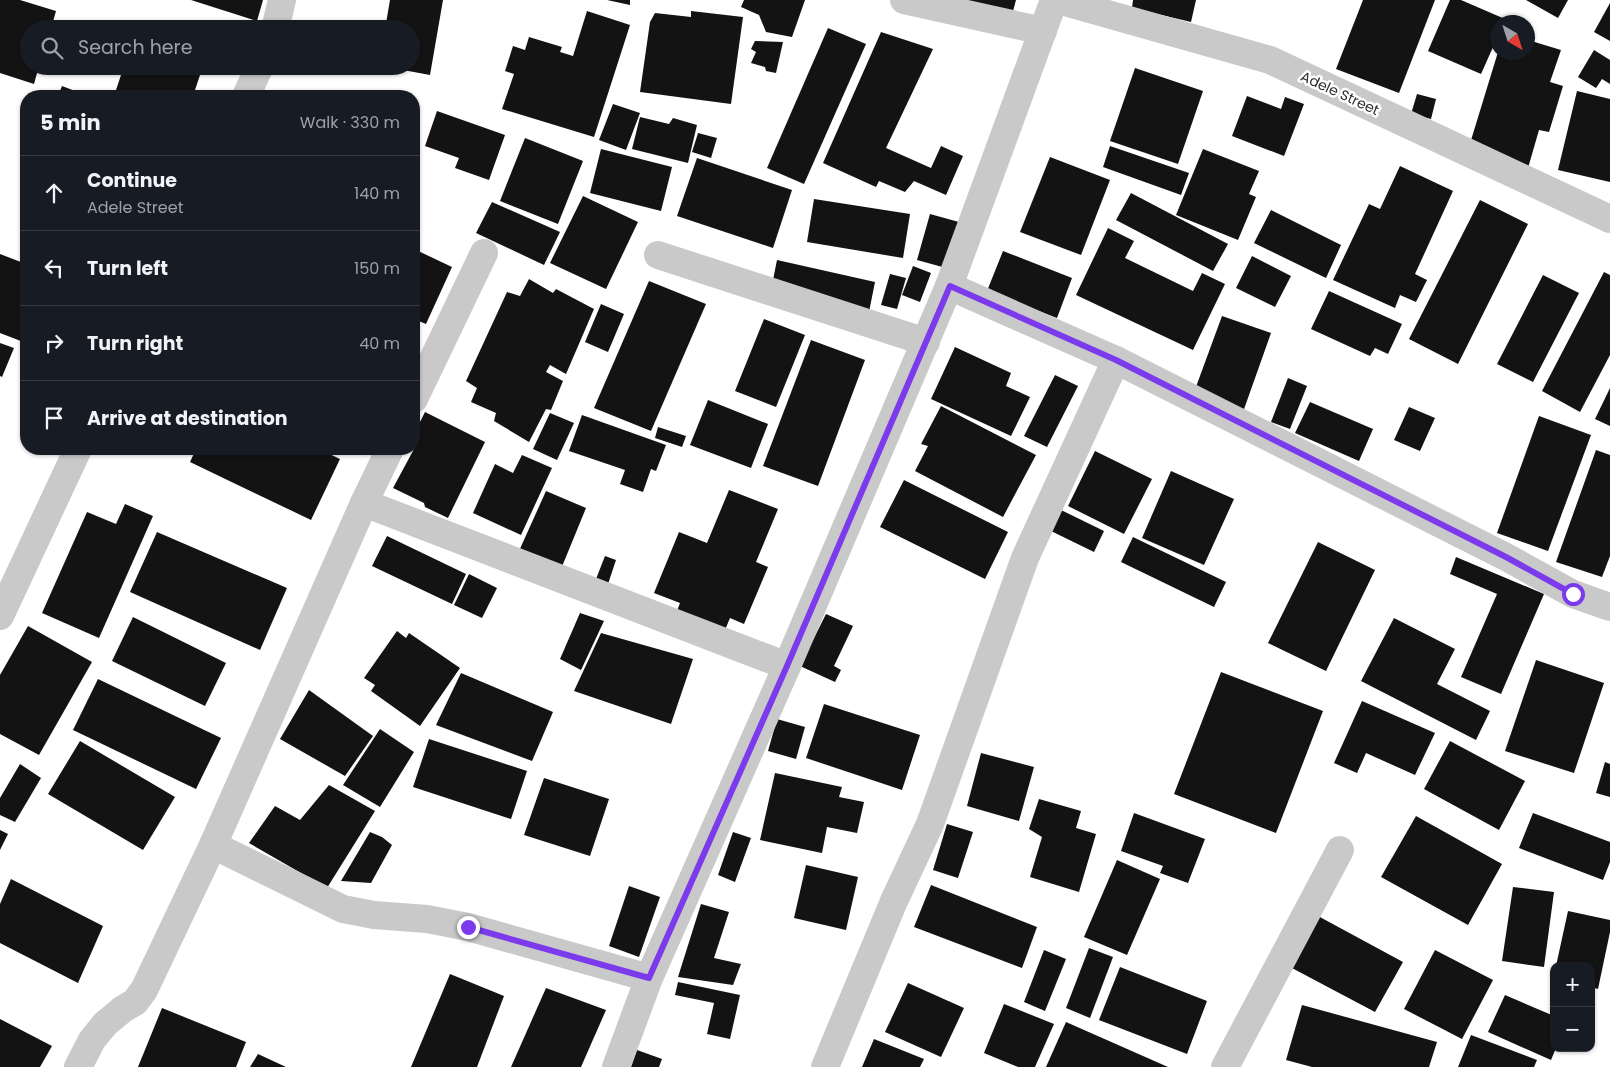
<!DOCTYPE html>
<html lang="en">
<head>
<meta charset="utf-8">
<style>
	:root { --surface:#171b24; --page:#242831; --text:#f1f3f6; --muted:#9ea1a6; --line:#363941 }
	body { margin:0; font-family:Poppins,sans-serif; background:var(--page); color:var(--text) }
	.controls { position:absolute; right:15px; bottom:15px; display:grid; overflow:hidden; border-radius:10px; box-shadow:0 1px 4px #0004 }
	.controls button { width:45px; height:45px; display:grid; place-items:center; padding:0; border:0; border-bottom:1px solid var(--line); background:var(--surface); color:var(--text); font:25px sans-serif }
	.compass { position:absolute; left:1490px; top:15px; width:45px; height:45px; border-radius:50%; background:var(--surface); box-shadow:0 1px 4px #0004; rotate:141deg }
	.stop { position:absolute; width:15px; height:15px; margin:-11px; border:4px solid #7c3aed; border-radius:50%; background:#fff }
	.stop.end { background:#7c3aed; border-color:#fff; box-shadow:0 1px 5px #0008 }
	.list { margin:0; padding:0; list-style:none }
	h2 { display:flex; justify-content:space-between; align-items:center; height:65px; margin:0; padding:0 20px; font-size:21px }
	h2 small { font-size:16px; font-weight:400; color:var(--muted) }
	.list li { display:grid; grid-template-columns:32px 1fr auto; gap:15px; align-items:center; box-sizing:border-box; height:75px; padding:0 20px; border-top:1px solid var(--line) }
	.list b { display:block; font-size:19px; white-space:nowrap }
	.list p { margin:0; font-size:16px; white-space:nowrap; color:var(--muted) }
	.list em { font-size:16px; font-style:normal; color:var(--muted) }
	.icon { flex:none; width:28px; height:28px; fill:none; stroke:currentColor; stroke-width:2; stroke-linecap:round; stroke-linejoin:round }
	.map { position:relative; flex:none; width:1610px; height:1067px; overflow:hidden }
	.search { position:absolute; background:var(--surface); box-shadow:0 1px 4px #0004; left:20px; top:20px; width:400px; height:55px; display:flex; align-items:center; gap:12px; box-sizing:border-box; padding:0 18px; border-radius:28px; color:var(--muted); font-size:19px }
	.panel { position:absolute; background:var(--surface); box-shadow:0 1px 4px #0004; left:20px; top:90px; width:400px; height:365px; border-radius:20px }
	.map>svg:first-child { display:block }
	.building { fill:#131313 }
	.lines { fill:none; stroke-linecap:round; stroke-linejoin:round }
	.minor { stroke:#c9c9c9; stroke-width:28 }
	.route { stroke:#7c3aed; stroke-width:6 }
	.labels { text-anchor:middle; stroke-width:5; stroke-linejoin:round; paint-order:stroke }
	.street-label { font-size:14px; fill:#2c2c2c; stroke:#fff }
</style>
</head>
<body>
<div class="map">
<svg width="1610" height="1067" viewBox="0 0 1610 1067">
	<rect width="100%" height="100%" fill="#fff"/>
	<g class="building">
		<path d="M 0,0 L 20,0 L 56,11 L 51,29 L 29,29 L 29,66 L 39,66 L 34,84 L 0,73 Z"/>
		<path d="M 191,0 L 263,0 L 257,21 Z"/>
		<path d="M 390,0 L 443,0 L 430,75 L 387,67 L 411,66 L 411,29 L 385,29 Z"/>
		<path d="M 607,0 L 630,0 L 630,5 Z"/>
		<path d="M 744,0 L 805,0 L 792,37 L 766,32 L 759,15 L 741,7 Z"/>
		<path d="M 957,0 L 1016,0 L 1012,15 Z"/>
		<path d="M 1133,0 L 1196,0 L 1191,22 L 1132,8 Z"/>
		<path d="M 1363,0 L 1435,0 L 1399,93 L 1336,69 Z"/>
		<path d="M 1450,0 L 1461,0 L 1505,19 L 1503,22 L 1498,22 L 1498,36 L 1481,74 L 1428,51 Z"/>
		<path d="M 1526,0 L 1568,0 L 1558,18 Z"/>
		<path d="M 1610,3 L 1610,41 L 1594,32 Z"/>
		<path d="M 587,11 L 630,25 L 594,137 L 502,109 L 514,74 L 505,71 L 513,46 L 525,50 L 529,37 L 562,47 L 560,52 L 573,56 Z"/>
		<path d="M 691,11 L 743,17 L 731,104 L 640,92 L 650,22 L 655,13 L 691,17 Z"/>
		<path d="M 828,28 L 866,44 L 804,184 L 767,168 Z"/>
		<path d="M 881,32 L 933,49 L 886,148 L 931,168 L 941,146 L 963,156 L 946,195 L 914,181 L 905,192 L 879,181 L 876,187 L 823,163 Z"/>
		<path d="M 1528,40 L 1561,50 L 1550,82 L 1563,86 L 1549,132 L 1539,130 L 1528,168 L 1468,150 L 1498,52 L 1528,52 Z"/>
		<path d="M 755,41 L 783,42 L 776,73 L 766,71 L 765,67 L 751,63 L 756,52 L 751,49 Z"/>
		<path d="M 1594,50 L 1610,60 L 1610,84 L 1602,79 L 1596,88 L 1578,77 Z"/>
		<path d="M 124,66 L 203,66 L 193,96 L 134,96 L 116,90 Z"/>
		<path d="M 1135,68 L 1203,91 L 1178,164 L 1110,141 Z"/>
		<path d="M 62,86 L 88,96 L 58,96 Z"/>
		<path d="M 1577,91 L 1610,99 L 1610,182 L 1558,170 Z"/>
		<path d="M 1417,94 L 1436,99 L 1431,119 L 1411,114 Z"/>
		<path d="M 1247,96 L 1281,109 L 1285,97 L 1304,104 L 1284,156 L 1232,136 Z"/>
		<path d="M 613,104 L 640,113 L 626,150 L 599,140 Z"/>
		<path d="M 437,111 L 505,135 L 489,180 L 455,168 L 459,158 L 425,146 Z"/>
		<path d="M 640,117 L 669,124 L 673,118 L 697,125 L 688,163 L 632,149 Z"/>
		<path d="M 698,133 L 717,138 L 711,158 L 692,152 Z"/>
		<path d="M 525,138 L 583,161 L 558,224 L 500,201 Z"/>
		<path d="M 1110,146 L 1189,173 L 1181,195 L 1103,167 Z"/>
		<path d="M 601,149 L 672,167 L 661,211 L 590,193 Z"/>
		<path d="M 1203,149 L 1259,171 L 1249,194 L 1256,197 L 1238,240 L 1176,215 Z"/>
		<path d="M 1050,157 L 1110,180 L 1081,255 L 1020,232 Z"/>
		<path d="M 697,158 L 792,190 L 773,248 L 677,216 Z"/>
		<path d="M 1400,166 L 1453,191 L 1415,274 L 1427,280 L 1416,302 L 1400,295 L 1395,308 L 1333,280 L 1369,204 L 1380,209 Z"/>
		<path d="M 1131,193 L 1228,244 L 1213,271 L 1116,220 Z"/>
		<path d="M 583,196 L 638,222 L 606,289 L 550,263 Z"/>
		<path d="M 814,199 L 910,214 L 903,258 L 807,242 Z"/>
		<path d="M 1480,200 L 1528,224 L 1458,364 L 1409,339 Z"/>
		<path d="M 492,202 L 560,232 L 544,265 L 476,233 Z"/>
		<path d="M 1271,210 L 1341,245 L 1326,278 L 1254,243 Z"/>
		<path d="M 930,214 L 959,222 L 946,268 L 917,260 Z"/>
		<path d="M 1108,228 L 1134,241 L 1125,258 L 1193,291 L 1202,273 L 1225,284 L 1193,350 L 1076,295 Z"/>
		<path d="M 414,249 L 452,267 L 426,324 L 414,319 Z"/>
		<path d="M 1003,251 L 1072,278 L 1057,318 L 987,291 Z"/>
		<path d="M 0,254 L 26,264 L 26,343 L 0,333 Z"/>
		<path d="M 1252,256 L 1291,276 L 1275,307 L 1236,288 Z"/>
		<path d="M 777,260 L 875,282 L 869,312 L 771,290 Z"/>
		<path d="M 913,266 L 931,273 L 920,302 L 902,295 Z"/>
		<path d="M 1604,272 L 1610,275 L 1610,355 L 1580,412 L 1542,391 Z"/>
		<path d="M 890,274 L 906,278 L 897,309 L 881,305 Z"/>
		<path d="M 1543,275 L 1579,293 L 1533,382 L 1497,364 Z"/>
		<path d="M 529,279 L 553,293 L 556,289 L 594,309 L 566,374 L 550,365 L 546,372 L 563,381 L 551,410 L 546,409 L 529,442 L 494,421 L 496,413 L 471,402 L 477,388 L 466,381 L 507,292 L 520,296 Z"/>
		<path d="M 649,281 L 706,304 L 651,431 L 594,408 Z"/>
		<path d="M 1329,291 L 1402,324 L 1388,354 L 1375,348 L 1370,356 L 1311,329 Z"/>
		<path d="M 601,304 L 624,314 L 608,352 L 585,342 Z"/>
		<path d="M 1222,316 L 1271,333 L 1243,412 L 1193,395 Z"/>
		<path d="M 764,319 L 805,335 L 776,407 L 735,391 Z"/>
		<path d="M 811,340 L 865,360 L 818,486 L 763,466 Z"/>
		<path d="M 0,343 L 14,348 L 2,377 L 0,376 Z"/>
		<path d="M 955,347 L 1011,373 L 1006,386 L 1030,397 L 1011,436 L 931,399 Z"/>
		<path d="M 1055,375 L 1078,386 L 1047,447 L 1024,436 Z"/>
		<path d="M 1288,378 L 1307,386 L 1290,429 L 1271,422 Z"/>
		<path d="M 1610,388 L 1610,426 L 1595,419 Z"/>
		<path d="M 708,400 L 768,424 L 751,468 L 690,445 Z"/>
		<path d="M 1310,402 L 1373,429 L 1359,461 L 1295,433 Z"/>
		<path d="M 941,406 L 1036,455 L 1003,517 L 915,471 L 928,446 L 921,444 Z"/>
		<path d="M 1409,407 L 1435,418 L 1420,451 L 1394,440 Z"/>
		<path d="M 425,412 L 485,442 L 448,518 L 425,507 L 424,503 L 393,488 L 414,449 L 416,442 L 414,441 L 414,434 Z"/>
		<path d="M 550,413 L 574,423 L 557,460 L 533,449 Z"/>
		<path d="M 582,415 L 666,445 L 656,471 L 651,469 L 643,492 L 620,484 L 625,470 L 569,451 Z"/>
		<path d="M 1539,416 L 1591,435 L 1548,551 L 1497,533 Z"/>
		<path d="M 658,427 L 686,436 L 682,447 L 655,438 Z"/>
		<path d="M 196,449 L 319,449 L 340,459 L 311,520 L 190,462 Z"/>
		<path d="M 1596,450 L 1610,455 L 1610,556 L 1602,577 L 1556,562 Z"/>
		<path d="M 1095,451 L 1152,479 L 1124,534 L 1068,506 Z"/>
		<path d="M 522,455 L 552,468 L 521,535 L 473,513 L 495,464 L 513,473 Z"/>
		<path d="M 1171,471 L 1234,499 L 1204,565 L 1142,538 Z"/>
		<path d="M 904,480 L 1008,532 L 985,579 L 880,527 Z"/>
		<path d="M 729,490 L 778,509 L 756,562 L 768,567 L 744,624 L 730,618 L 725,630 L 677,611 L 680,603 L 654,593 L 679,532 L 707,543 Z"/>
		<path d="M 546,491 L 586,508 L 561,569 L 519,551 Z"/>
		<path d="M 125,504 L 153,516 L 99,638 L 42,613 L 87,512 L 116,524 Z"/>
		<path d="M 1061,510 L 1104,531 L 1094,552 L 1051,531 Z"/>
		<path d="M 157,532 L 287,588 L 260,650 L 130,592 Z"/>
		<path d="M 387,536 L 466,574 L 452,604 L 372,566 Z"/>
		<path d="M 1133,537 L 1226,582 L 1214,607 L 1121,562 Z"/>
		<path d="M 1318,542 L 1375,570 L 1326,671 L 1268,643 Z"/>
		<path d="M 605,556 L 616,560 L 608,584 L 596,579 Z"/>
		<path d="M 1456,557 L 1544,594 L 1501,694 L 1461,677 L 1497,594 L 1450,574 Z"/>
		<path d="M 469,574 L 497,588 L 482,618 L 454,605 Z"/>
		<path d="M 580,613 L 604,621 L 581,670 L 560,659 Z"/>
		<path d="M 826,614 L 853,626 L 834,666 L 841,670 L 835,682 L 800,666 Z"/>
		<path d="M 133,617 L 226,663 L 205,706 L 112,661 Z"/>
		<path d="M 1394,618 L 1455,649 L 1437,684 L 1490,711 L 1476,740 L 1361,681 Z"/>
		<path d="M 28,626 L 92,662 L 39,755 L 0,734 L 0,675 Z"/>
		<path d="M 397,631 L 406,638 L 409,633 L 460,668 L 420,726 L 371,691 L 375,685 L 364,678 Z"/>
		<path d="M 601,633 L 693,659 L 671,724 L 574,691 Z"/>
		<path d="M 1536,660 L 1604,683 L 1574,773 L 1505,751 Z"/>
		<path d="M 1221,672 L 1323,711 L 1276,833 L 1174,794 Z"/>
		<path d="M 461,673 L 553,712 L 532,761 L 436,725 Z"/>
		<path d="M 98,679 L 221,738 L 196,789 L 73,730 Z"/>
		<path d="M 309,690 L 373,736 L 345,776 L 280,739 Z"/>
		<path d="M 1362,701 L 1435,733 L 1415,775 L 1366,753 L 1357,773 L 1334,763 Z"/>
		<path d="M 824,704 L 920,735 L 902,790 L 806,758 Z"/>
		<path d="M 777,719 L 805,727 L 796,759 L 768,751 Z"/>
		<path d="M 380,729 L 414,752 L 380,807 L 343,785 Z"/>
		<path d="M 429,739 L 527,771 L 511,819 L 413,787 Z"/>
		<path d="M 80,741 L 175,797 L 143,850 L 48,794 Z"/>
		<path d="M 1450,741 L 1525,781 L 1499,830 L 1424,789 Z"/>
		<path d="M 981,753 L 1034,767 L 1019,821 L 967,806 Z"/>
		<path d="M 1605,762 L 1610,764 L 1610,797 L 1596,793 Z"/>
		<path d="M 20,764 L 41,778 L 15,822 L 0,815 L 0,798 Z"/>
		<path d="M 775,773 L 842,787 L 839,797 L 864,802 L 857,833 L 827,827 L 822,853 L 760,840 Z"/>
		<path d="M 544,778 L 609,799 L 590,856 L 524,835 Z"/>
		<path d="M 329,785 L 375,811 L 327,888 L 249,843 L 275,806 L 300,820 Z"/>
		<path d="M 1039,799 L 1081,811 L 1076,828 L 1096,834 L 1079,892 L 1030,877 L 1042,837 L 1029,829 Z"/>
		<path d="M 1134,813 L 1205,839 L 1188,883 L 1160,873 L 1163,866 L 1121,851 Z"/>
		<path d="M 1533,813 L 1610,842 L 1610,862 L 1603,880 L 1519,848 Z"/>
		<path d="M 1416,816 L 1502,864 L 1468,925 L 1381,877 Z"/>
		<path d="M 947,824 L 973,832 L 958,878 L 933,870 Z"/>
		<path d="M 0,830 L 8,834 L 0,850 Z"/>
		<path d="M 370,832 L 382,837 L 392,845 L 371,883 L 341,881 Z"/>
		<path d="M 733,832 L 751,838 L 735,882 L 718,875 Z"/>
		<path d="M 1117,860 L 1160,879 L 1127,955 L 1084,937 Z"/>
		<path d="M 806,865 L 858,877 L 846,930 L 794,918 Z"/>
		<path d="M 11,879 L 103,926 L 78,983 L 0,943 L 0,904 Z"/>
		<path d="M 931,885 L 1037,927 L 1022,968 L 914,927 Z"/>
		<path d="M 629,886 L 660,897 L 639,957 L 609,946 Z"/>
		<path d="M 1513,887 L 1554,892 L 1544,967 L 1502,961 Z"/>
		<path d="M 701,904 L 729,912 L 714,958 L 741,964 L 733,985 L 678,977 Z"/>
		<path d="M 1568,911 L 1610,920 L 1610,932 L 1598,989 L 1591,987 L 1591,966 L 1556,966 Z"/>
		<path d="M 1318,916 L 1403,962 L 1375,1012 L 1290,967 Z"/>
		<path d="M 1089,948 L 1113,957 L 1090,1018 L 1066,1008 Z"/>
		<path d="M 1044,950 L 1066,959 L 1045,1011 L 1024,1002 Z"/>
		<path d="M 1435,950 L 1493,980 L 1462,1039 L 1404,1009 Z"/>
		<path d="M 1120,967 L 1207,1001 L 1187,1054 L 1099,1020 Z"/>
		<path d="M 450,974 L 504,996 L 477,1067 L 411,1067 Z"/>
		<path d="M 678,982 L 740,995 L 730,1039 L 707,1034 L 714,1003 L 675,995 Z"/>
		<path d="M 908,983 L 964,1008 L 941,1057 L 885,1032 Z"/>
		<path d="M 546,988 L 606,1010 L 581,1067 L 511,1067 Z"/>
		<path d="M 1505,995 L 1554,1016 L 1554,1048 L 1556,1048 L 1551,1060 L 1488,1032 Z"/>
		<path d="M 1004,1004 L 1054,1024 L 1035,1067 L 1018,1067 L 984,1053 Z"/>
		<path d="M 1302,1005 L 1437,1042 L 1429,1067 L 1312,1067 L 1286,1060 Z"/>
		<path d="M 162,1008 L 246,1042 L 236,1067 L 138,1067 Z"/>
		<path d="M 0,1019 L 52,1046 L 40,1067 L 0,1067 Z"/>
		<path d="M 1066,1022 L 1168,1067 L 1046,1067 Z"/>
		<path d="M 1471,1035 L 1537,1060 L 1534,1067 L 1458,1067 Z"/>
		<path d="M 874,1039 L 924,1059 L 920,1067 L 862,1067 Z"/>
		<path d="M 637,1050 L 662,1059 L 659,1067 L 631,1067 Z"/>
		<path d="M 258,1054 L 286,1067 L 250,1067 Z"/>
	</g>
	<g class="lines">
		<g class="minor">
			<path d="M 904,0 L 1043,31"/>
			<path d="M 1058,0 L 1270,60 L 1610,219"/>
			<path d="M 275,29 L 282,0"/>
			<path d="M 246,96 L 260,66"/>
			<path d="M 658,255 L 926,342"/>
			<path d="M 949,286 L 1116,360 L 1506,557 L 1573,594 L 1610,607"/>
			<path d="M 414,399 L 484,253"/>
			<path d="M 364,503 L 787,666"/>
			<path d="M 0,616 L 78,449"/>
			<path d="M 213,845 L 343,909 L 374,915 L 427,919 L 468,927 L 649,978"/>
			<path d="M 78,1067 L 92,1040 L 105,1024 L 123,1009 L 135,1002 L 144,990 L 213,845 L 364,503 L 390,449"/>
			<path d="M 616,1067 L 649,978 L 787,666 L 949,286 L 1054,0"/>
			<path d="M 825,1067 L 894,901 L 930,824 L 1025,558 L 1116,360"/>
			<path d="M 1225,1067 L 1340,850"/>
		</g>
	</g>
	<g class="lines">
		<path class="route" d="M 468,927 L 649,978 L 787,666 L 950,286 L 1116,360 L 1506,557 L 1573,594"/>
	</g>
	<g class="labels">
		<g class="street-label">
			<text transform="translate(1340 93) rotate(25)" y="5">Adele Street</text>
		</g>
	</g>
</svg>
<div class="controls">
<button>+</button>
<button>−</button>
</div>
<svg class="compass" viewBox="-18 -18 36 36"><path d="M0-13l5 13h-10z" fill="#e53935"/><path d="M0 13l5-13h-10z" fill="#9ea1a6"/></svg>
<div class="stop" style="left:1573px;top:594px"></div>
<div class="stop end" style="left:468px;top:927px"></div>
<div class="search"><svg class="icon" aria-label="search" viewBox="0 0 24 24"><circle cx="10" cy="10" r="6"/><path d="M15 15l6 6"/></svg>Search here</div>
<section class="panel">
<h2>5 min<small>Walk · 330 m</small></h2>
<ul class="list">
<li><svg class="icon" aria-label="ahead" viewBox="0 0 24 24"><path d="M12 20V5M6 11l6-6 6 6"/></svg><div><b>Continue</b><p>Adele Street</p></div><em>140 m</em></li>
<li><svg class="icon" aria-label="left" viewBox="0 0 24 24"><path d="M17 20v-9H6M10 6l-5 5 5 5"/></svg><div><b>Turn left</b></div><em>150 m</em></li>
<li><svg class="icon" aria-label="right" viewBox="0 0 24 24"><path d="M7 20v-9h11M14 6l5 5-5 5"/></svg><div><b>Turn right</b></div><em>40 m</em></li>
<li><svg class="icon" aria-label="arrive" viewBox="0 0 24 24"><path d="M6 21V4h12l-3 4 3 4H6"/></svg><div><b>Arrive at destination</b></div></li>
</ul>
</section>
</div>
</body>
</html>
